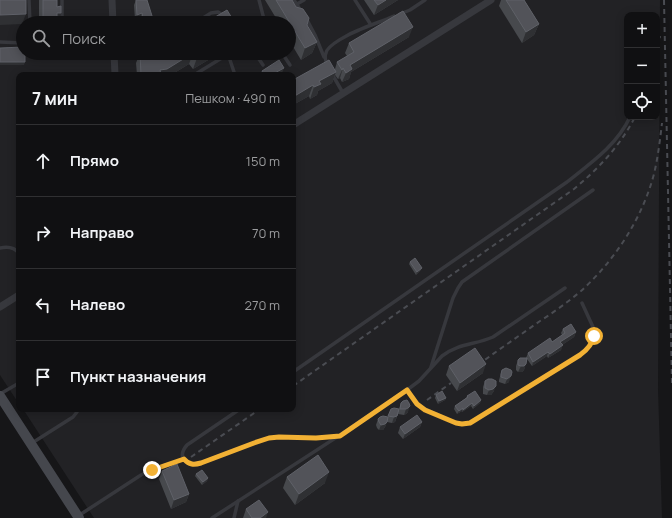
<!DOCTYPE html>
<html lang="ru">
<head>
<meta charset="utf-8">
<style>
	:root { --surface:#101012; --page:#1e1e20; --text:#f1f3f6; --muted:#9c9d9f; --line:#303032 }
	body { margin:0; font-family:Manrope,sans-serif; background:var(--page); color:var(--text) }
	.controls { position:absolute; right:12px; top:12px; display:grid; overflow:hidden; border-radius:8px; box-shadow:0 2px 10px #0003 }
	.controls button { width:36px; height:36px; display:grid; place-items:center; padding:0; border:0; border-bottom:1px solid var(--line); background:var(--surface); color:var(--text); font:20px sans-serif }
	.stop { position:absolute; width:12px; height:12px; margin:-9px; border:3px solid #f2b134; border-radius:50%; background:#fff }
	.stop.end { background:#f2b134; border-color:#fff; box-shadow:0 1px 4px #0008 }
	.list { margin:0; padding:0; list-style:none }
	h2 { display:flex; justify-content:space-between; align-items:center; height:52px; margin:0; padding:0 16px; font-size:17px }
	h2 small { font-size:13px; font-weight:400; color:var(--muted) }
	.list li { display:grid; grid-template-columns:26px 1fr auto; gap:12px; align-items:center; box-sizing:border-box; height:72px; padding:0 16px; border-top:1px solid var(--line) }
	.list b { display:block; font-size:15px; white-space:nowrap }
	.list em { font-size:13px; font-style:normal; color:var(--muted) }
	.icon { flex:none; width:22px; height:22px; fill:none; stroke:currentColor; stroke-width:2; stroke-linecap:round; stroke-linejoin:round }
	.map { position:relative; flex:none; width:672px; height:518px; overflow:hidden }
	.search { position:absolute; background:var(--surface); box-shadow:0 2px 10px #0003; left:16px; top:16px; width:280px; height:44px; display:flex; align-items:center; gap:10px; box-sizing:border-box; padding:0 14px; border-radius:22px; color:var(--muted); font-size:15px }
	.panel { position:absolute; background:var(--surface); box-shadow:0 2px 10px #0003; left:16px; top:72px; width:280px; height:340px; border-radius:8px }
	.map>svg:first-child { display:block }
	.built { fill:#222225; fill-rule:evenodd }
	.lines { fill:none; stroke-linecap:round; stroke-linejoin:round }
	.lane { stroke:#37383d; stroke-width:3.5 }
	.street { stroke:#37383d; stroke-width:7 }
	.secondary { stroke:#45474d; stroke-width:10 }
	.rail { stroke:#4a4c52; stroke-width:2; stroke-dasharray:5 4; stroke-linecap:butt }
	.wall { fill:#47494d }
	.shaded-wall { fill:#2f3033 }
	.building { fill:#525359; stroke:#5f6168 }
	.route { stroke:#f2b134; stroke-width:5 }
</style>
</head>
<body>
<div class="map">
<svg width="672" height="518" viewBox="0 0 672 518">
	<rect width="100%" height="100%" fill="#161618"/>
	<path class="built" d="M 0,0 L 660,0 L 658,389 L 662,518 L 94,518 L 23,409 L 293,409 L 293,75 L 19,75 L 19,404 L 0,375 ZM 627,15 L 657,15 L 657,117 L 627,117 ZM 23,23 L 289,23 L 289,53 L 23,53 Z"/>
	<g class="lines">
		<g class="lane">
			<path d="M 29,0 L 30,23"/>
			<path d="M 62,0 L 62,23"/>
			<path d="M 259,0 L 265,23"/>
			<path d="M 294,0 L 301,11"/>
			<path d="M 355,0 L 371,25"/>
			<path d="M 297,4 L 304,0"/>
			<path d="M 400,14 L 410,10 L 425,0"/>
			<path d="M 306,18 L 315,35 L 324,57"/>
			<path d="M 195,23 L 211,13 L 218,12 L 224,16 L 229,23"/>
			<path d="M 0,42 L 23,43"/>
			<path d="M 255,53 L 263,65"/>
			<path d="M 282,53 L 290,65"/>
			<path d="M 228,54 L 235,75"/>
			<path d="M 327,65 C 326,62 324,56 326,53 C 327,45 351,33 359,30 C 370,25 383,21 394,16"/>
			<path d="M 332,74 L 343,93"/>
			<path d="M 194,75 L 230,53"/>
			<path d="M 0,248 C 8,246 14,247 19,253"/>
			<path d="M 431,367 L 453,298 L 458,288 L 462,282 L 593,190"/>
			<path d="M 293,372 L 567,182 C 591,163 617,145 630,117"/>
			<path d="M 407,390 L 417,404 L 421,407 L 456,423 L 462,424 L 470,423 L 542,379 L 586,351 L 593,341 L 594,332 L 593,327 L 582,303"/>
			<path d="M 0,394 L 19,383"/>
			<path d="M 240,409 L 187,445 C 176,458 187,466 201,463 L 254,443 L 269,438 L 279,437 L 316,438 L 338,436"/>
			<path d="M 32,443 L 73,417 L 77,412 L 78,409"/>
			<path d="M 78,516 L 141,475 L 151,470 L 184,459"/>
			<path d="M 212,518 L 340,435 L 407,390 L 419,381 L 442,356 C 459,343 475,345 493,337 L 565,288"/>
			<path d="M 234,518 L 238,501"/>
		</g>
		<g class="street">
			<path d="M 112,0 L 113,23"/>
			<path d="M 114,53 L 115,75"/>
			<path d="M 293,125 L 491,0"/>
			<path d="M 0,307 L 19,295"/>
		</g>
		<path class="secondary" d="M 0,396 L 79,518"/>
		<g class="rail">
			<path d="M 664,0 L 672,384"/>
			<path d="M 657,56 L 660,36"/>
			<path d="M 478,365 C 498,350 519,336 540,321 C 554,312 568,302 581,291 C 615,260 642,219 654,174 C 658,157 660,140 662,123"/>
			<path d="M 293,386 L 574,189 C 599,168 620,146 635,117"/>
			<path d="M 427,400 L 451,383"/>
			<path d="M 191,457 L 260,409"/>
		</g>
	</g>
	<g class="wall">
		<rect x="39" y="0" width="18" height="23"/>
		<path d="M 136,0 L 152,23 L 141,23 L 140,19 L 135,20 L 134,5 Z"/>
		<path d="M 265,0 L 292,0 L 317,42 L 312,53 L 301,60 L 289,40 L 289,23 L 279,23 Z"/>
		<path d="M 364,0 L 398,0 L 374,15 Z"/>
		<path d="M 501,0 L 524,0 L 539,24 L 534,35 L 522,43 L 499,6 Z"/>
		<path d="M 409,37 L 351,72 L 349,79 L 342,82 L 340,78 L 338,79 L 335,75 L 332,83 L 318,91 L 317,95 L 310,99 L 309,96 L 293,105 L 293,80 L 335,69 L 337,62 L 347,56 L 345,53 L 349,43 Z"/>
		<path d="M 140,53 L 220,53 L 193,69 L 189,64 L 171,75 L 137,75 L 136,63 Z"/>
		<path d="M 262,71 L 283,71 L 275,75 L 261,75 L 261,74 Z"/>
		<path d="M 410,262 L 422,268 L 420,271 L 416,275 L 409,264 Z"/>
		<path d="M 563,329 L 576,332 L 574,337 L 562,345 L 561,350 L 548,358 L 547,356 L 532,366 L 527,359 L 524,370 L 522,372 L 518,372 L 516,370 L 516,366 L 518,360 L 526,358 L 528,353 L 552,342 L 562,335 L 561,333 Z"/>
		<path d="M 449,366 L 483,373 L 457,391 L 446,375 Z"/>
		<path d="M 506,368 L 509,382 L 505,384 L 499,382 L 499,380 L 502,370 Z"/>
		<path d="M 485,381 L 494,391 L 491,395 L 487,395 L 483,394 L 483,387 Z"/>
		<path d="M 436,395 L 446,398 L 445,400 L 438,404 L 435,398 Z"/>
		<path d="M 467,396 L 481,400 L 480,403 L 473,409 L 471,406 L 462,412 L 462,411 L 457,414 L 454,409 L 455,406 L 466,398 Z"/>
		<path d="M 401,403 L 408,412 L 406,414 L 404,415 L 398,414 L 399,411 L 395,422 L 392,423 L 387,422 L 385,427 L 383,430 L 379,430 L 377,428 L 376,425 L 378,419 L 388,417 L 391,409 L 399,409 Z"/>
		<path d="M 422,422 L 420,427 L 403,439 L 398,433 L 400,427 Z"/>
		<path d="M 162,471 L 189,494 L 186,502 L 171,509 L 159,479 Z"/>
		<path d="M 196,474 L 208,478 L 207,481 L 202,485 L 195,476 Z"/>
		<path d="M 287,477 L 325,483 L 295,505 L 283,488 Z"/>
		<path d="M 246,509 L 266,518 L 243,518 Z"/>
	</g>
	<g class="shaded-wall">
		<path d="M 386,0 L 398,0 L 374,15 L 378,5 Z"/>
		<path d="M 57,13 L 61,13 L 57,23 Z"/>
		<path d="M 142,13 L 140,19 L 135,20 L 137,15 Z"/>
		<path d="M 26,14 L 22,24 L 0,25 L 0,15 Z"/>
		<path d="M 153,19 L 152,23 L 144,23 L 144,22 Z"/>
		<path d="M 539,24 L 534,35 L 522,43 L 526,32 Z"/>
		<path d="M 413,27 L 409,37 L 351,72 L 349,79 L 342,82 L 346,73 L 350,65 Z"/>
		<path d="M 317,42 L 312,53 L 301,60 L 305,48 Z"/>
		<path d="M 193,53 L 189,64 L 171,75 L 159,75 L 160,70 Z"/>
		<path d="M 205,53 L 220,53 L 193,69 L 197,58 Z"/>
		<path d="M 0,62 L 25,62 L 24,65 L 0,65 Z"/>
		<path d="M 284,68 L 283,71 L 275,75 L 271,75 Z"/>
		<path d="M 343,68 L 340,78 L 338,79 L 342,70 Z"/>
		<path d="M 336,72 L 332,83 L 318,91 L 317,95 L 310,99 L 314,87 L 319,81 Z"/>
		<path d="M 313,85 L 309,96 L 293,105 L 293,97 Z"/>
		<path d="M 422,268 L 420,271 L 416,275 L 417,272 Z"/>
		<path d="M 576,332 L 574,337 L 559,347 L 560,342 Z"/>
		<path d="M 563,345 L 561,350 L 548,358 L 550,354 Z"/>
		<path d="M 548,352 L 547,356 L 532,366 L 533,362 Z"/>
		<path d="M 486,364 L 483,373 L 457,391 L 460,383 Z"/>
		<path d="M 526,364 L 524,370 L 522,372 L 518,372 L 521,366 Z"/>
		<path d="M 511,376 L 509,382 L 505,384 L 507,379 Z"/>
		<path d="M 496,386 L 494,391 L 491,395 L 487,395 L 489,390 Z"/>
		<path d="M 446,398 L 445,400 L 438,404 L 439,401 Z"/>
		<path d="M 481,400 L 480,403 L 473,409 L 474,406 Z"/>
		<path d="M 472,403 L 471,406 L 462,412 L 463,410 Z"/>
		<path d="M 410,406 L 408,412 L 406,414 L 404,415 L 406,409 Z"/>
		<path d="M 463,408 L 462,411 L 457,414 L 459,411 Z"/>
		<path d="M 397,416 L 395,422 L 392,423 L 394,417 Z"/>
		<path d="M 387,422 L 385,427 L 383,430 L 379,430 L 381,425 Z"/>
		<path d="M 422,422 L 420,427 L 403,439 L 405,434 Z"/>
		<path d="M 329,472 L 325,483 L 295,505 L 299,494 Z"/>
		<path d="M 208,478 L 207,481 L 202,485 L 203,482 Z"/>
		<path d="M 189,494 L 186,502 L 171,509 L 174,500 Z"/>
		<path d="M 268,512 L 266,518 L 260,518 Z"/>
	</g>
	<g class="building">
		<path d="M 0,0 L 26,0 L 26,14 L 0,15 Z"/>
		<path d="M 43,0 L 57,0 L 57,7 L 61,6 L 61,13 L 57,13 L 57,23 L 43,23 Z"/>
		<path d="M 136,0 L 147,0 L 153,19 L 144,22 L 142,13 L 137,15 Z"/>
		<path d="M 276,0 L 292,0 L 296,7 L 303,9 L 309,18 L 307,25 L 317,42 L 305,48 Z"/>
		<path d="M 374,0 L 386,0 L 378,5 Z"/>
		<path d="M 506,0 L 524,0 L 539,24 L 526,32 Z"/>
		<path d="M 227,10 L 235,23 L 205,23 Z"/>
		<path d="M 403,11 L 413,27 L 350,65 L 352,69 L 346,73 L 343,68 L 342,70 L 337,62 L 354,52 L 349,43 Z"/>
		<path d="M 23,47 L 23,53 L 25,53 L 25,62 L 0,62 L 0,48 Z"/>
		<path d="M 140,53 L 193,53 L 167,69 L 160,70 L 161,75 L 141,75 Z"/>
		<path d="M 194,53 L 205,53 L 197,58 Z"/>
		<path d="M 279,60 L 284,68 L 271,75 L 264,75 L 262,71 Z"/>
		<path d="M 329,60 L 336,72 L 319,81 L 321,84 L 314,87 L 313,85 L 293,97 L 293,80 Z"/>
		<path d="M 415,258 L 422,268 L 417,272 L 410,262 Z"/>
		<path d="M 571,324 L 576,332 L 560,342 L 563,345 L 550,354 L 548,352 L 533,362 L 528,353 L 550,338 L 552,342 L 565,333 L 563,329 Z"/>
		<path d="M 475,348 L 486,364 L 460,383 L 449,366 Z"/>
		<path d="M 520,358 L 527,358 L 526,364 L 524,366 L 521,366 L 518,365 L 518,360 Z"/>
		<path d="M 506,368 L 511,370 L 512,372 L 511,376 L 507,379 L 501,377 L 501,374 L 502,370 Z"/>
		<path d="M 488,379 L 492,379 L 496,381 L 496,386 L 493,389 L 489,390 L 485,388 L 485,381 Z"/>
		<path d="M 442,391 L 446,398 L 439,401 L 436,395 Z"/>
		<path d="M 475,391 L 481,400 L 474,406 L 472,403 L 463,410 L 463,408 L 459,411 L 455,406 L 468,397 L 467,396 Z"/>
		<path d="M 407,400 L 409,403 L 410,406 L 408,408 L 406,409 L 400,409 L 401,403 L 403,401 Z"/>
		<path d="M 394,408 L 399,409 L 397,416 L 394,417 L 388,416 L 391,409 Z"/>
		<path d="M 417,415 L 422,422 L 405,434 L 400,427 Z"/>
		<path d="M 383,416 L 388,417 L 387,422 L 385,424 L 381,425 L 379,422 L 378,419 L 380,417 Z"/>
		<path d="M 318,455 L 329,472 L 299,494 L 287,477 Z"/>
		<path d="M 177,464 L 189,494 L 174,500 L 162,471 Z"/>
		<path d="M 202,470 L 208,478 L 203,482 L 196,474 Z"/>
		<path d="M 259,500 L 268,512 L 260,518 L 252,518 L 246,509 Z"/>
	</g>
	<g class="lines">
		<path class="route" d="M 152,470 L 184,459 C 189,465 194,465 201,463 L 254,443 L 269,438 L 279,437 L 316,438 L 340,436 L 407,390 L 417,404 L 425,410 L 456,423 L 462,424 L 470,423 L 580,355 C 587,350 592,345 594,336"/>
	</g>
</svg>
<div class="controls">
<button>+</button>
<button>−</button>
<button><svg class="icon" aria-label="locate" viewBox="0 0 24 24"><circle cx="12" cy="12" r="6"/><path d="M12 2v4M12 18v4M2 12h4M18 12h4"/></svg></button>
</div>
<div class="stop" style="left:594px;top:336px"></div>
<div class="stop end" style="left:152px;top:470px"></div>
<div class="search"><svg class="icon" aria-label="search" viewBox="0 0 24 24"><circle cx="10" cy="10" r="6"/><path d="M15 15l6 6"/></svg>Поиск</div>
<section class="panel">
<h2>7 мин<small>Пешком · 490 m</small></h2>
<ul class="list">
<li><svg class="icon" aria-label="ahead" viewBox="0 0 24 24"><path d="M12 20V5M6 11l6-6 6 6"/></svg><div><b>Прямо</b></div><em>150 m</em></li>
<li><svg class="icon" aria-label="right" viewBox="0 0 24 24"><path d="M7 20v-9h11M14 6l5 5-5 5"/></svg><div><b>Направо</b></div><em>70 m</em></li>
<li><svg class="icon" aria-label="left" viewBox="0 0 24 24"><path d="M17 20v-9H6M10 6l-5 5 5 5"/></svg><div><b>Налево</b></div><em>270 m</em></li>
<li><svg class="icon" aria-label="arrive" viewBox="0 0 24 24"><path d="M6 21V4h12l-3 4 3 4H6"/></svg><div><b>Пункт назначения</b></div></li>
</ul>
</section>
</div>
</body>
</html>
